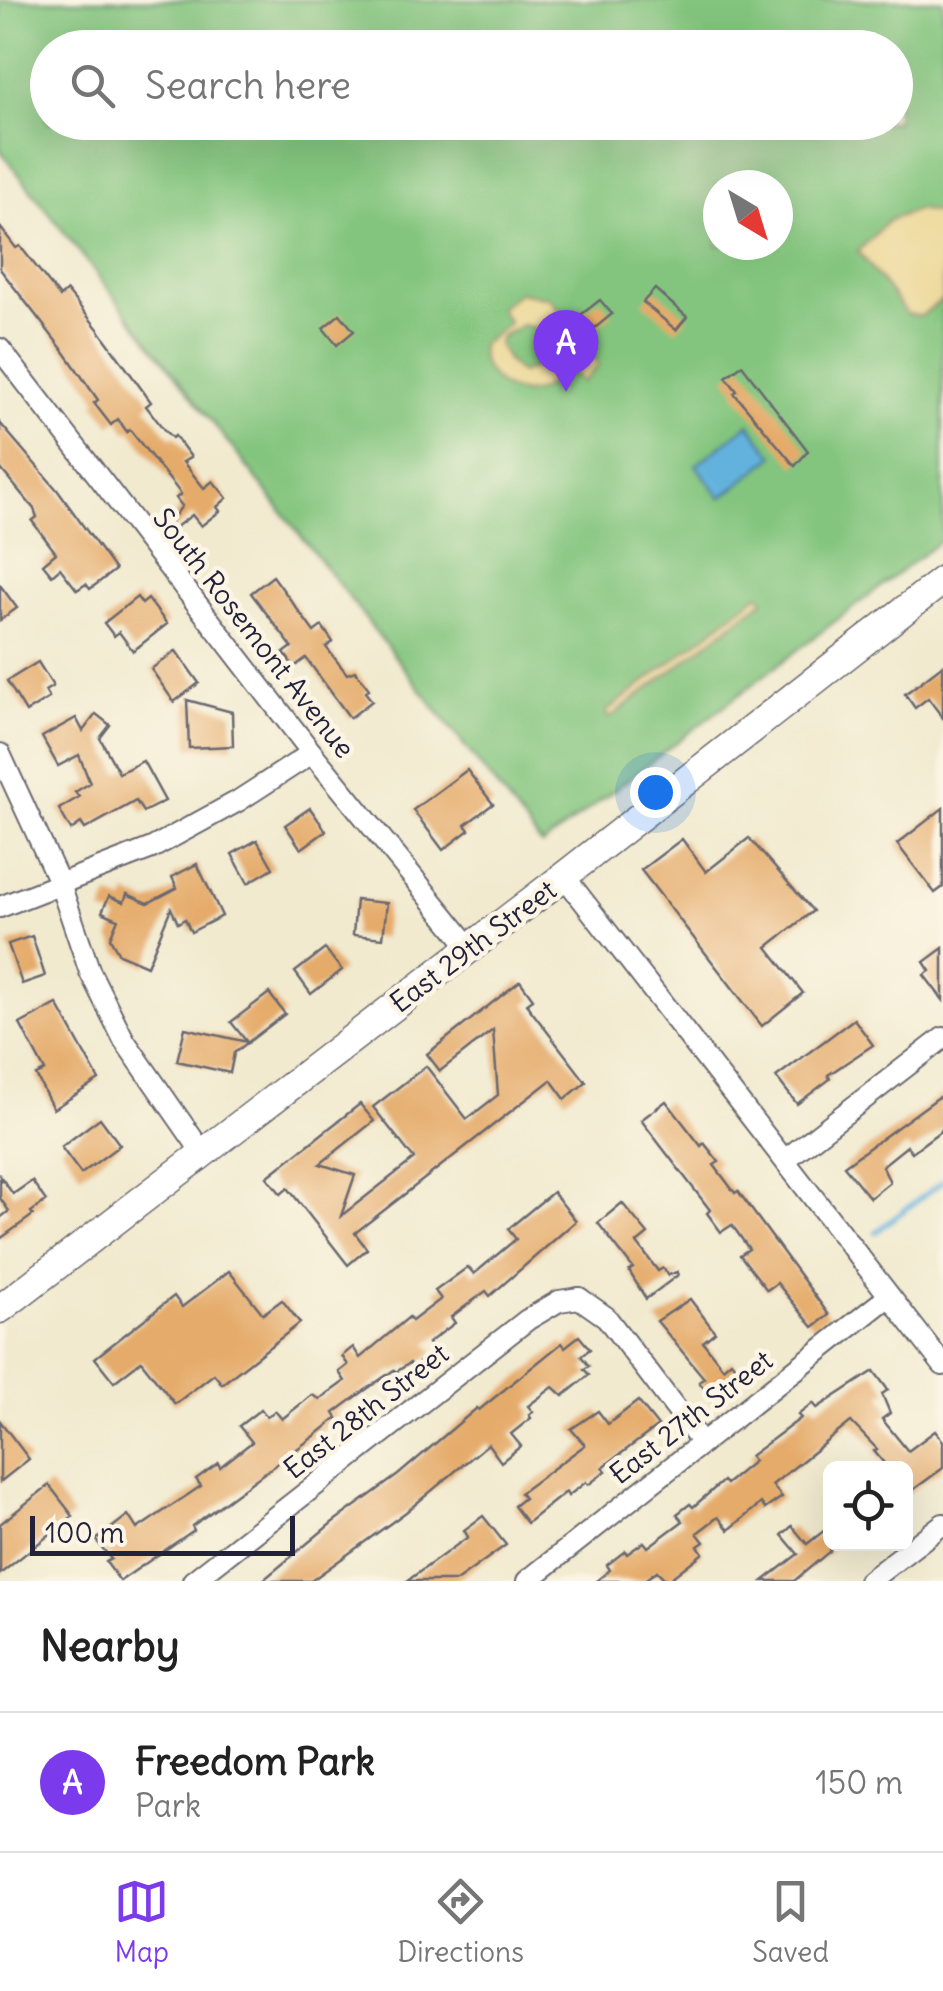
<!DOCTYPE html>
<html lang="en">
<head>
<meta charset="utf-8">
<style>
	:root { --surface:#fff; --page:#f6f6f6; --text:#222; --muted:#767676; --line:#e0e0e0; --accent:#7c3aed }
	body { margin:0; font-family:Delius,sans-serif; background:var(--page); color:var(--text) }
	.controls { position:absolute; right:30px; bottom:30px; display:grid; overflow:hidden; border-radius:15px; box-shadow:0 10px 40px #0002 }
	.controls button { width:90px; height:90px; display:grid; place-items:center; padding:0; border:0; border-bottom:2px solid var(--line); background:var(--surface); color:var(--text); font:50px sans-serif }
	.compass { position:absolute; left:703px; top:170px; width:90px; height:90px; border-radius:50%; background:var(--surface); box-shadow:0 10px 40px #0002; rotate:142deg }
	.scale { position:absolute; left:30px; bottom:25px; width:265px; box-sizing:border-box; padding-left:10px; border:5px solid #22223b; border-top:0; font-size:28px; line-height:35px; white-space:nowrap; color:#22223b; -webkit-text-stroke:8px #fcf5e5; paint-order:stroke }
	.you { position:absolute; left:655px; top:792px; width:35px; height:35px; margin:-25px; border:8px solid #fff; border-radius:50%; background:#1a73e8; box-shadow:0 0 0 15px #1a73e833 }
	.badge { display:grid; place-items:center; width:65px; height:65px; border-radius:50%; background:var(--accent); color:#fff; font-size:32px; font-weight:700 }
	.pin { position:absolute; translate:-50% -82px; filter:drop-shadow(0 2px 5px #0008) }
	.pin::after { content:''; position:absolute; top:52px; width:35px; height:30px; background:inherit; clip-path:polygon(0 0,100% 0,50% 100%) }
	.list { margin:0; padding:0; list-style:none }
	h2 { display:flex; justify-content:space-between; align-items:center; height:130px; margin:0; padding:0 40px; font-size:42px }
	h2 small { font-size:32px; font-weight:400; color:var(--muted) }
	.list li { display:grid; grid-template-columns:65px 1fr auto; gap:30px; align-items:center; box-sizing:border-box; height:140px; padding:0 40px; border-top:2px solid var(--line) }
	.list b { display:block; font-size:38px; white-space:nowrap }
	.list p { margin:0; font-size:32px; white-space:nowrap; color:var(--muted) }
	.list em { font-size:32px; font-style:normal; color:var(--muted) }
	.icon { flex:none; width:55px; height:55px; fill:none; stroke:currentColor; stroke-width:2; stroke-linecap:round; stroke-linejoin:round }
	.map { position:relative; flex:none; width:943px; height:1581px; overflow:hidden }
	.search { position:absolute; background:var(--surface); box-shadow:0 10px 40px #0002; left:30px; right:30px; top:30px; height:110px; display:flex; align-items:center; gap:25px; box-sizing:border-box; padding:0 35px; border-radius:55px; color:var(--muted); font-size:38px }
	.sheet { height:270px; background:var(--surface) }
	nav { display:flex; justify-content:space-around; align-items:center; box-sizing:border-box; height:140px; border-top:2px solid var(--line); background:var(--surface); font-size:28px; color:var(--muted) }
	nav a { display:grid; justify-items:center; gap:5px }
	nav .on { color:var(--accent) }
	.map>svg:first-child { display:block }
	.green { fill:#83c57e; stroke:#52745c; stroke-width:2.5; fill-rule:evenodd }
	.sand { fill:#eeda9e; stroke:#887e6c; stroke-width:2.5; fill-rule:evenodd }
	.water { fill:#64b2de; stroke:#436a8c; stroke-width:2.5 }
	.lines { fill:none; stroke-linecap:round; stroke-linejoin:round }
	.stream { stroke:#64b2de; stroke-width:5 }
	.building { fill:#e5ab6a }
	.street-casing { stroke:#6a686f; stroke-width:24 }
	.secondary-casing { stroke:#6a686f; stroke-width:31 }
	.street { stroke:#fff; stroke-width:20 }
	.secondary { stroke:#fff; stroke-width:28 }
	.labels { text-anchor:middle; stroke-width:9; stroke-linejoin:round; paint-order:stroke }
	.street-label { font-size:28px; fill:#22223b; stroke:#fcf5e5 }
</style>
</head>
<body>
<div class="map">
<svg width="943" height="1581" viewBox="0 0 943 1581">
	<rect width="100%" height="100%" fill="#fcf5e5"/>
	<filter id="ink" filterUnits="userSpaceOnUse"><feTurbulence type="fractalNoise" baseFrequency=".01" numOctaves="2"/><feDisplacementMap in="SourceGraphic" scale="20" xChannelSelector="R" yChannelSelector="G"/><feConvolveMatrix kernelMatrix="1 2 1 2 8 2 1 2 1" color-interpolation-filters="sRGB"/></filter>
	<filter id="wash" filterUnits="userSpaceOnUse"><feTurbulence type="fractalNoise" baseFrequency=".0048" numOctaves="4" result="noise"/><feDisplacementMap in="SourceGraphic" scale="40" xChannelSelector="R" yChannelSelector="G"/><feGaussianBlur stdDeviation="2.25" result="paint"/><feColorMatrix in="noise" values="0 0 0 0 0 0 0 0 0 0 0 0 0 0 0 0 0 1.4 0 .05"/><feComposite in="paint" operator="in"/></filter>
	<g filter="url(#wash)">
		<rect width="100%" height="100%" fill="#f1eacf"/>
		<path class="green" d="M 0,0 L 943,0 L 943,539 L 542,845 L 0,150 ZM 48,48 L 896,48 L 896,122 L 48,122 ZM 718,185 L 778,185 L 778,245 L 718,245 Z"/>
		<g class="sand">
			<path d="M 919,209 L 943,214 L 943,299 L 921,316 L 907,314 L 858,251 L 889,220 Z"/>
			<path d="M 519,292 L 550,298 L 599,365 L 582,382 L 566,364 C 560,373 553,383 543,388 C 515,404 477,376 481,345 L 509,323 L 499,308 ZM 522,325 L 537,328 L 551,350 L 534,368 L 520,373 L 508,362 L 498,344 L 501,337 Z"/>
			<path d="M 759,594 L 764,600 L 611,717 L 607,717 L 606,712 Z"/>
		</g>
		<path class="water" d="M 749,424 L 774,456 L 721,498 L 696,465 Z"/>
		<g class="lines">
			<path class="stream" d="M 876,1232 L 943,1181"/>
		</g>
		<g id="blocks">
			<g class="building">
				<path d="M 0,227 L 16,248 L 20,246 L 60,297 L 67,291 L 98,329 L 151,402 L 146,406 L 165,431 L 172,438 L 175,436 L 191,457 L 183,462 L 204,488 L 213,481 L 227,498 L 217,507 L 220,511 L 201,526 L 192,515 L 168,533 L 164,530 L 182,506 L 176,498 L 181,494 L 130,430 L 127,432 L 118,419 L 111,425 L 94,403 L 98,400 L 66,354 L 0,269 Z"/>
				<path d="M 655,289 L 687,317 L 676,330 L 643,302 Z"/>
				<path d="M 600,300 L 612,314 L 595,328 L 592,325 L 577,335 L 569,324 Z"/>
				<path d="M 340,314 L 354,331 L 337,345 L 323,328 Z"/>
				<path d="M 742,365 L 808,451 L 795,466 L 734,393 L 737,391 L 726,377 Z"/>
				<path d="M 0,423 L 58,491 L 115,570 L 90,589 L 86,584 L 77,590 L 60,568 L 52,575 L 43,564 L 56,553 L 32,521 L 37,517 L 34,509 L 0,468 Z"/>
				<path d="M 273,576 L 314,632 L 322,626 L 333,642 L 326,647 L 347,674 L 355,671 L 369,689 L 365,692 L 372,701 L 350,718 L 306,658 L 294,667 L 284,653 L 292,647 L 251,593 Z"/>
				<path d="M 0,585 L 17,608 L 0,620 Z"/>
				<path d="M 137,597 L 142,604 L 148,599 L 167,624 L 133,651 L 119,632 L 114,636 L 104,623 Z"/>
				<path d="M 176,651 L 199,683 L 174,702 L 151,669 Z"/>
				<path d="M 38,662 L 53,686 L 45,691 L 49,698 L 26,712 L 7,681 Z"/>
				<path d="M 943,665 L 943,718 L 928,698 L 915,708 L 905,694 Z"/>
				<path d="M 187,700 L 232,712 L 233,746 L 189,748 Z"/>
				<path d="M 96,714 L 110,725 L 100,738 L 119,773 L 143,761 L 165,801 L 143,812 L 136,801 L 85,829 L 81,823 L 71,830 L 59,809 L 79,797 L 75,792 L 90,783 L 79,755 L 58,766 L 42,737 L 76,718 L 83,731 Z"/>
				<path d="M 467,770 L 493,804 L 465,825 L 469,830 L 443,850 L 413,810 Z"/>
				<path d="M 310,808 L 326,831 L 301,849 L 285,825 Z"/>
				<path d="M 943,808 L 943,887 L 935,893 L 897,844 Z"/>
				<path d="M 749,838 L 813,911 L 767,947 L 803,993 L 762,1026 L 641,870 L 682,839 L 706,872 Z"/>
				<path d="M 257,840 L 273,868 L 248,883 L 232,854 Z"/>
				<path d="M 197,864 L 222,916 L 191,932 L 185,919 L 178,923 L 171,908 L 147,966 L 119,954 L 110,938 L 118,919 L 102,912 L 109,896 L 124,902 L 127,894 L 148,903 L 177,888 L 172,877 Z"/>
				<path d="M 356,900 L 387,903 L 383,938 L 353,935 Z"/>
				<path d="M 32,936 L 45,976 L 22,984 L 8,944 Z"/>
				<path d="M 943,948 L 943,1000 L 924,975 L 930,971 L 924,962 Z"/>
				<path d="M 325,949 L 342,970 L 311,994 L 295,972 Z"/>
				<path d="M 520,981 L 533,999 L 526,1004 L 586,1082 L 565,1099 L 551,1080 L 355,1233 L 367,1249 L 348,1265 L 288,1188 L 281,1194 L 267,1177 L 360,1104 L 374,1121 L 320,1164 L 355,1175 L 341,1216 L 414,1159 L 373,1107 L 426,1066 L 467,1119 L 498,1095 L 493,1030 L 440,1071 L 427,1054 Z"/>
				<path d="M 269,993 L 285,1014 L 234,1053 L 230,1073 L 177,1061 L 185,1028 L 247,1042 L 231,1022 Z"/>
				<path d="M 57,1004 L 99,1080 L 53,1109 L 36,1075 L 45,1071 L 20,1024 Z"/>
				<path d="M 854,1019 L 873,1045 L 828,1075 L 830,1079 L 797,1104 L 776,1077 Z"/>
				<path d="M 943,1094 L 943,1129 L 912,1152 L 907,1146 L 882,1166 L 890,1182 L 870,1198 L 844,1166 Z"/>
				<path d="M 666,1101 L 701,1146 L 704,1143 L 719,1162 L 714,1165 L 735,1193 L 738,1191 L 829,1315 L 813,1327 L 777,1283 L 767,1290 L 740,1255 L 749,1249 L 732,1225 L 721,1232 L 707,1213 L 710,1210 L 641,1120 Z"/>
				<path d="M 100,1118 L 120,1145 L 81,1174 L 61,1147 Z"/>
				<path d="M 0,1176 L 13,1194 L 32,1181 L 46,1201 L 31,1212 L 33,1215 L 0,1239 L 0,1218 L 9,1211 L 0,1198 Z"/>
				<path d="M 553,1192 L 576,1221 L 490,1296 L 486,1291 L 451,1317 L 455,1323 L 428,1343 L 434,1352 L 413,1367 L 410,1363 L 396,1372 L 394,1370 L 357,1396 L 334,1413 L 337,1418 L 316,1435 L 192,1526 L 194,1530 L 120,1581 L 106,1562 L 111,1559 L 96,1540 L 128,1515 L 137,1529 L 201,1486 L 196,1479 L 218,1463 L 220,1467 L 252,1442 L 239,1426 L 261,1409 L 267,1417 L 275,1411 L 282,1419 L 312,1395 L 320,1399 L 345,1381 L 339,1372 L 348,1365 L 342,1356 L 353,1347 L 360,1358 L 409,1317 L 412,1321 L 441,1299 L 435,1291 L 468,1267 L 474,1274 L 516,1239 L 508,1229 Z"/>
				<path d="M 622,1203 L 648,1234 L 637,1243 L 658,1271 L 663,1268 L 669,1275 L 677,1272 L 678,1275 L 646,1299 L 629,1271 L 633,1268 L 598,1223 Z"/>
				<path d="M 229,1271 L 263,1314 L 282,1300 L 300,1323 L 222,1384 L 214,1374 L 175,1404 L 141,1361 L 114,1382 L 95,1358 L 174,1296 L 182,1307 Z"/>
				<path d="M 690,1299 L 715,1332 L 703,1342 L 723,1368 L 731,1361 L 743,1376 L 714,1401 L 699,1382 L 704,1378 L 657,1321 Z"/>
				<path d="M 579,1336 L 590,1349 L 581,1356 L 589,1366 L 584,1369 L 589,1375 L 563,1396 L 553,1387 L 528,1406 L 533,1412 L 529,1415 L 531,1418 L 511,1434 L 521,1446 L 501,1462 L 488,1444 L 406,1512 L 311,1581 L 262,1581 L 333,1522 L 398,1475 L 477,1408 L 479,1410 L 562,1343 L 565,1347 Z"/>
				<path d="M 874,1371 L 888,1390 L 882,1394 L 890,1413 L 882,1419 L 908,1451 L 935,1431 L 943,1441 L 943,1468 L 906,1495 L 906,1468 L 888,1468 L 874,1451 L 877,1449 L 851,1422 L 772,1485 L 782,1497 L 765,1509 L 761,1503 L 729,1530 L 718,1517 L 697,1533 L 704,1542 L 698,1546 L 703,1553 L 667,1581 L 657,1571 L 643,1581 L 596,1581 L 610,1570 L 607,1565 L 625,1551 L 627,1554 L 644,1542 L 648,1547 L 683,1521 L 677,1514 L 690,1504 L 693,1507 L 723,1481 L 726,1484 L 754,1461 L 750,1456 L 801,1418 L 798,1415 L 813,1403 L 817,1408 Z"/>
				<path d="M 638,1401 L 658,1426 L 603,1467 L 606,1471 L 588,1485 L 586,1482 L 568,1496 L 566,1492 L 527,1523 L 514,1506 L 524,1498 L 520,1493 L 585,1445 L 571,1429 L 598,1411 L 608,1424 Z"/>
				<path d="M 0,1421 L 29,1459 L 0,1482 Z"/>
				<path d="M 49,1485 L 73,1516 L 0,1574 L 0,1524 Z"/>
				<path d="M 483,1516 L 506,1545 L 456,1581 L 407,1581 L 468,1537 L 464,1530 Z"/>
				<path d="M 792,1526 L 807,1544 L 830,1526 L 830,1551 L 794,1581 L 763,1581 L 798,1554 L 782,1535 Z"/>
			</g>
		</g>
	</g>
	<g filter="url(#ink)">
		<use href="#blocks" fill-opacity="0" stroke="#6a686f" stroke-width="2.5"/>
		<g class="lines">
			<defs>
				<g id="street">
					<path d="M 0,349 L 312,753 L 469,946"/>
					<path d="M 0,754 L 60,884 L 90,972 L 124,1040 L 202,1152"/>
					<path d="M 564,876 L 943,1365"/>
					<path d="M 0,907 L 152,848 L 238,801 L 312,753"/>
					<path d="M 786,1159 L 943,1038"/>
					<path d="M 579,1298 L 606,1317 L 702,1443"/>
					<path d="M 193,1581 L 527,1320 L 559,1301 L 579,1298"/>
					<path d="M 527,1581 L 889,1296"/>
					<path d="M 869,1581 L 943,1524"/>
				</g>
				<path id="secondary" d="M 0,1309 L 564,876 L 943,580"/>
			</defs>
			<use href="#street" class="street-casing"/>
			<use href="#secondary" class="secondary-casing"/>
			<use href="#street" class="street"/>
			<use href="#secondary" class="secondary"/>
		</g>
	</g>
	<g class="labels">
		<g class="street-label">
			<text transform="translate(254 633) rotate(52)" y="10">South Rosemont Avenue</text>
			<text transform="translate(473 946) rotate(-37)" y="10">East 29th Street</text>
			<text transform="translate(366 1411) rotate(-38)" y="10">East 28th Street</text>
			<text transform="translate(691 1417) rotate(-38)" y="10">East 27th Street</text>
		</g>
	</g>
</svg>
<div class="controls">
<button><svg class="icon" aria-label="locate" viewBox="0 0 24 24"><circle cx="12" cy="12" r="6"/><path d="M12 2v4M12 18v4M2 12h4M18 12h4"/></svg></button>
</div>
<svg class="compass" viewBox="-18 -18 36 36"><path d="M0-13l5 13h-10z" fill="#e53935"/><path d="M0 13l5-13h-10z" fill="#767676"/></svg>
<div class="scale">100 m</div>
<div class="you"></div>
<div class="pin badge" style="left:566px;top:392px">A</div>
<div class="search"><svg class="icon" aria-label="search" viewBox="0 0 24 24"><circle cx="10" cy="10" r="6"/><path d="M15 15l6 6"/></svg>Search here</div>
</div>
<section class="sheet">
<h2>Nearby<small></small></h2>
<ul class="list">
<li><span class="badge">A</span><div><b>Freedom Park</b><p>Park</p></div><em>150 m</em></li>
</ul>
</section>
<nav>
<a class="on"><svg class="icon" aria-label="map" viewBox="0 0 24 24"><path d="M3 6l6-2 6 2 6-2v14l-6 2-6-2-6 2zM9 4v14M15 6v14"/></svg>Map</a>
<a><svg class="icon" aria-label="directions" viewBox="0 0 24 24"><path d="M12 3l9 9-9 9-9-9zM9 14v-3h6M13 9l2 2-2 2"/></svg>Directions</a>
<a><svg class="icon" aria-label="saved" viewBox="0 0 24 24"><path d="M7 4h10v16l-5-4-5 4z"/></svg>Saved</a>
</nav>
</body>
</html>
